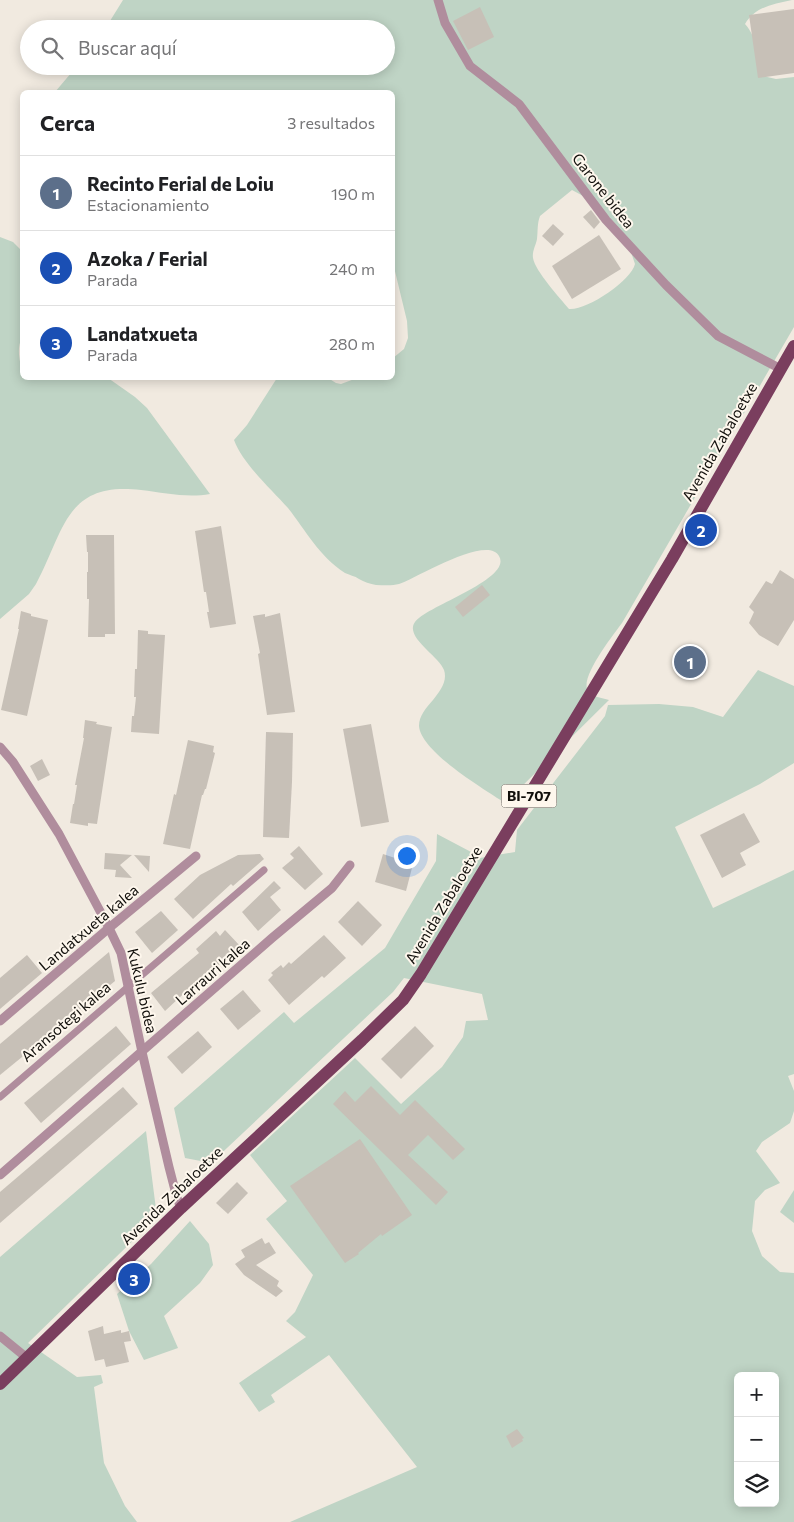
<!DOCTYPE html>
<html lang="es">
<head>
<meta charset="utf-8">
<style>
	:root { --surface:#fff; --page:#f6f6f6; --text:#202124; --muted:#757577; --line:#e0e0e0; --accent:#904fc3 }
	body { margin:0; font-family:Commissioner,sans-serif; background:var(--page); color:var(--text) }
	.controls { position:absolute; right:15px; bottom:15px; display:grid; overflow:hidden; border-radius:8px; box-shadow:0 2px 12px #0003 }
	.controls button { width:45px; height:45px; display:grid; place-items:center; padding:0; border:0; border-bottom:1px solid var(--line); background:var(--surface); color:var(--text); font:25px sans-serif }
	.you { position:absolute; left:406px; top:855px; width:18px; height:18px; margin:-12px; border:4px solid #fff; border-radius:50%; background:#1a73e8; box-shadow:0 0 0 8px #1a73e833 }
	.badge { display:grid; place-items:center; width:32px; height:32px; border-radius:50%; background:var(--accent); color:#fff; font-size:16px; font-weight:700 }
	.pin { position:absolute; translate:-50% -50%; border:2px solid #fff; box-shadow:0 1px 5px #0006 }
	.list { margin:0; padding:0; list-style:none }
	h2 { display:flex; justify-content:space-between; align-items:center; height:65px; margin:0; padding:0 20px; font-size:21px }
	h2 small { font-size:16px; font-weight:400; color:var(--muted) }
	.list li { display:grid; grid-template-columns:32px 1fr auto; gap:15px; align-items:center; box-sizing:border-box; height:75px; padding:0 20px; border-top:1px solid var(--line) }
	.list b { display:block; font-size:19px; white-space:nowrap }
	.list p { margin:0; font-size:16px; white-space:nowrap; color:var(--muted) }
	.list em { font-size:16px; font-style:normal; color:var(--muted) }
	.icon { flex:none; width:28px; height:28px; fill:none; stroke:currentColor; stroke-width:2; stroke-linecap:round; stroke-linejoin:round }
	.map { position:relative; flex:none; width:794px; height:1522px; overflow:hidden }
	.search { position:absolute; background:var(--surface); box-shadow:0 2px 12px #0003; left:20px; top:20px; width:375px; height:55px; display:flex; align-items:center; gap:12px; box-sizing:border-box; padding:0 18px; border-radius:28px; color:var(--muted); font-size:19px }
	.panel { position:absolute; background:var(--surface); box-shadow:0 2px 12px #0003; left:20px; top:90px; width:375px; height:290px; border-radius:8px }
	.map>svg:first-child { display:block }
	.green { fill:#bfd4c5; fill-rule:evenodd }
	.building { fill:#c7c0b7 }
	.lines { fill:none; stroke-linecap:round; stroke-linejoin:round }
	.pedestrian { stroke:#b08d9d; stroke-width:7 }
	.minor { stroke:#b08d9d; stroke-width:9 }
	.primary { stroke:#7a3e5e; stroke-width:12 }
	.labels { text-anchor:middle; stroke-width:4; stroke-linejoin:round; paint-order:stroke }
	.shield { fill:#fef7ed; stroke:#58554f; stroke-width:1 }
	.shield-label { font-size:14px; font-weight:bold; fill:#110f0b }
	.street-label { font-size:15px; fill:#110f0b; stroke:#fef7ed }
</style>
</head>
<body>
<div class="map">
<svg width="794" height="1522" viewBox="0 0 794 1522">
	<rect width="100%" height="100%" fill="#f1eae0"/>
	<g class="green">
		<path d="M 123,0 L 792,0 C 773,4 755,7 745,24 C 757,37 759,60 763,76 L 776,79 L 794,77 L 794,327 L 622,623 C 614,634 579,678 588,691 C 592,697 602,698 609,700 L 505,803 C 484,789 421,752 419,726 C 419,716 426,708 433,700 C 439,692 448,682 444,670 C 439,656 404,637 415,622 C 426,606 513,579 499,556 C 487,534 415,579 399,584 C 392,586 383,585 376,585 C 370,584 364,582 359,579 C 355,576 349,575 345,573 C 319,556 306,531 288,508 C 271,489 243,464 234,440 L 247,425 L 277,378 L 328,378 L 336,383 L 341,384 L 357,378 L 392,378 L 393,358 L 404,349 L 408,338 L 407,321 L 393,263 L 392,92 L 55,92 L 77,66 L 386,66 L 386,29 L 105,29 ZM 572,190 L 585,197 L 631,252 L 635,264 C 631,281 586,311 569,309 C 560,298 535,271 533,258 C 532,251 536,245 537,239 C 538,231 537,224 540,216 Z"/>
		<path d="M 0,237 L 13,242 L 22,251 L 22,337 C 15,353 22,362 22,378 L 108,378 L 135,397 L 147,408 L 210,494 C 187,498 165,493 141,490 C 65,481 65,530 36,584 L 29,594 L 0,619 Z"/>
		<path d="M 758,670 L 794,686 L 794,763 L 760,784 L 675,827 L 713,908 L 794,870 L 794,1074 L 788,1076 L 794,1091 L 794,1111 L 790,1123 L 762,1142 L 756,1151 L 780,1183 L 765,1190 L 755,1201 L 752,1231 L 762,1256 L 780,1272 L 794,1273 L 794,1522 L 290,1522 L 417,1467 L 329,1355 L 271,1395 L 275,1402 L 259,1412 L 239,1383 L 306,1337 L 286,1321 L 295,1312 L 313,1275 L 266,1219 L 287,1201 L 250,1155 L 355,1058 L 401,1104 L 442,1067 L 463,1037 L 466,1021 L 488,1020 L 482,994 L 404,978 L 393,992 L 211,1163 L 185,1158 L 174,1108 L 284,1012 L 294,1023 L 385,948 L 436,861 L 437,834 L 473,853 L 480,858 L 515,852 L 517,830 L 605,716 L 608,705 L 659,704 L 693,707 L 723,717 ZM 738,1376 L 775,1376 L 775,1503 L 738,1503 Z"/>
		<path d="M 146,1131 L 157,1217 L 28,1343 L 77,1377 L 101,1375 L 103,1383 L 94,1387 L 104,1463 L 125,1506 L 137,1522 L 0,1522 L 0,1257 Z"/>
		<path d="M 794,1190 L 794,1223 L 780,1212 Z"/>
		<path d="M 190,1221 L 209,1244 L 213,1265 L 200,1283 L 164,1316 L 178,1348 L 144,1360 L 129,1331 L 117,1294 L 151,1264 Z"/>
	</g>
	<g class="building">
		<path d="M 480,7 L 494,37 L 468,50 L 453,21 Z"/>
		<path d="M 794,9 L 794,73 L 758,78 L 749,15 Z"/>
		<path d="M 591,210 L 600,222 L 594,229 L 583,217 Z"/>
		<path d="M 553,224 L 564,234 L 553,246 L 542,236 Z"/>
		<path d="M 599,235 L 621,269 L 572,299 L 552,266 Z"/>
		<path d="M 221,526 L 236,624 L 210,628 L 207,612 L 209,612 L 206,592 L 204,592 L 195,531 Z"/>
		<path d="M 86,535 L 114,535 L 115,634 L 105,634 L 105,637 L 88,637 L 89,599 L 87,599 L 87,572 L 88,572 L 88,552 L 87,552 Z"/>
		<path d="M 780,570 L 794,579 L 794,620 L 778,646 L 759,635 L 749,623 L 754,612 L 749,607 L 766,581 L 772,584 Z"/>
		<path d="M 482,585 L 490,595 L 463,617 L 455,607 Z"/>
		<path d="M 21,611 L 31,614 L 31,616 L 48,620 L 27,716 L 1,710 L 19,629 L 18,629 Z"/>
		<path d="M 280,613 L 295,712 L 267,715 L 258,654 L 260,653 L 253,616 L 265,614 L 265,617 Z"/>
		<path d="M 138,630 L 148,631 L 148,634 L 165,635 L 159,734 L 131,732 L 132,716 L 134,716 L 136,697 L 134,697 L 135,669 L 137,669 Z"/>
		<path d="M 85,720 L 97,722 L 96,724 L 112,727 L 97,824 L 88,823 L 88,826 L 70,823 L 73,804 L 74,804 L 77,785 L 75,785 L 84,738 L 83,738 Z"/>
		<path d="M 371,724 L 389,822 L 361,827 L 343,729 Z"/>
		<path d="M 266,732 L 293,733 L 292,782 L 289,838 L 263,837 Z"/>
		<path d="M 188,740 L 214,746 L 213,752 L 215,753 L 206,789 L 205,789 L 203,795 L 202,795 L 190,849 L 163,844 L 174,794 L 176,795 Z"/>
		<path d="M 42,759 L 50,775 L 38,781 L 30,766 Z"/>
		<path d="M 744,813 L 760,842 L 740,853 L 746,865 L 722,878 L 700,835 Z"/>
		<path d="M 299,846 L 323,874 L 305,890 L 282,868 L 294,858 L 290,854 Z"/>
		<path d="M 105,853 L 132,855 L 120,865 L 132,878 L 115,877 L 116,870 L 104,869 Z"/>
		<path d="M 260,854 L 264,859 L 233,886 L 231,884 L 193,919 L 174,899 L 200,875 L 238,855 Z"/>
		<path d="M 383,854 L 413,864 L 406,891 L 375,882 Z"/>
		<path d="M 134,855 L 150,856 L 149,872 Z"/>
		<path d="M 274,881 L 281,888 L 270,897 L 281,910 L 258,931 L 242,912 Z"/>
		<path d="M 358,901 L 382,925 L 362,946 L 338,922 Z"/>
		<path d="M 161,911 L 178,930 L 152,953 L 135,932 Z"/>
		<path d="M 225,930 L 241,947 L 209,973 L 208,971 L 165,1011 L 151,993 L 199,953 L 196,949 L 216,931 L 220,936 Z"/>
		<path d="M 324,935 L 346,958 L 324,978 L 322,976 L 289,1005 L 268,980 L 273,975 L 271,973 L 281,965 L 283,968 L 289,962 L 291,964 Z"/>
		<path d="M 109,952 L 115,981 L 0,1075 L 0,1044 Z"/>
		<path d="M 27,955 L 42,973 L 0,1009 L 0,978 Z"/>
		<path d="M 243,990 L 261,1011 L 238,1030 L 220,1009 Z"/>
		<path d="M 116,1026 L 131,1044 L 41,1123 L 24,1103 Z"/>
		<path d="M 415,1026 L 434,1046 L 401,1079 L 381,1059 Z"/>
		<path d="M 198,1031 L 212,1047 L 182,1074 L 167,1057 Z"/>
		<path d="M 371,1086 L 400,1115 L 415,1100 L 465,1149 L 453,1160 L 428,1135 L 408,1155 L 448,1192 L 436,1205 L 333,1104 L 345,1091 L 355,1102 Z"/>
		<path d="M 123,1087 L 138,1104 L 0,1223 L 0,1192 Z"/>
		<path d="M 360,1139 L 412,1215 L 382,1236 L 381,1234 L 358,1253 L 359,1254 L 345,1263 L 290,1186 Z"/>
		<path d="M 237,1182 L 248,1193 L 228,1214 L 216,1203 Z"/>
		<path d="M 262,1238 L 265,1244 L 269,1242 L 276,1253 L 256,1265 L 279,1281 L 277,1286 L 283,1291 L 276,1297 L 244,1275 L 235,1264 L 245,1257 L 241,1250 Z"/>
		<path d="M 103,1326 L 104,1334 L 121,1330 L 121,1333 L 129,1331 L 131,1341 L 124,1342 L 129,1362 L 106,1367 L 104,1359 L 95,1361 L 88,1331 Z"/>
		<path d="M 517,1429 L 524,1438 L 522,1439 L 523,1441 L 512,1448 L 506,1436 Z"/>
	</g>
	<g class="lines">
		<path class="pedestrian" d="M 0,1097 L 264,870"/>
		<g class="minor">
			<path d="M 438,0 L 445,23 L 470,66 L 519,104 L 606,220 L 666,285 L 718,336 L 781,369"/>
			<path d="M 0,747 L 13,762 L 59,834 L 109,928 L 121,953 L 142,1052 L 169,1167 L 177,1198 L 181,1208"/>
			<path d="M 0,1021 L 109,928 L 196,856"/>
			<path d="M 0,1175 L 272,938 L 332,888 L 350,865"/>
			<path d="M 0,1336 L 27,1358"/>
		</g>
		<path class="primary" d="M 0,1384 L 181,1208 L 362,1040 L 403,1000 L 421,974 L 672,559 L 794,346"/>
	</g>
	<g class="labels">
		<rect class="shield" x="501.5" y="784.5" width="55" height="23" rx="4"/>
		<g class="shield-label">
			<text x="529" y="801">BI-707</text>
		</g>
		<g class="street-label">
			<text transform="translate(603 191) rotate(52)" y="5">Garone bidea</text>
			<text transform="translate(720 442) rotate(-60)" y="5">Avenida Zabaloetxe</text>
			<text transform="translate(444 905) rotate(-59)" y="5">Avenida Zabaloetxe</text>
			<text transform="translate(89 928) rotate(-40)" y="5">Landatxueta kalea</text>
			<text transform="translate(213 972) rotate(-41)" y="5">Larrauri kalea</text>
			<text transform="translate(142 991) rotate(77)" y="5">Kukulu bidea</text>
			<text transform="translate(66 1022) rotate(-41)" y="5">Aransotegi kalea</text>
			<text transform="translate(172 1196) rotate(-44)" y="5">Avenida Zabaloetxe</text>
		</g>
	</g>
</svg>
<div class="controls">
<button>+</button>
<button>−</button>
<button><svg class="icon" aria-label="layers" viewBox="0 0 24 24"><path d="M12 4l9 5-9 5-9-5zM3 14l9 5 9-5"/></svg></button>
</div>
<div class="you"></div>
<div class="pin badge" style="left:690px;top:662px;background:#5c6f8a">1</div>
<div class="pin badge" style="left:701px;top:530px;background:#1a4fb4">2</div>
<div class="pin badge" style="left:134px;top:1279px;background:#1a4fb4">3</div>
<div class="search"><svg class="icon" aria-label="search" viewBox="0 0 24 24"><circle cx="10" cy="10" r="6"/><path d="M15 15l6 6"/></svg>Buscar aquí</div>
<section class="panel">
<h2>Cerca<small>3 resultados</small></h2>
<ul class="list">
<li><span class="badge" style="background:#5c6f8a">1</span><div><b>Recinto Ferial de Loiu</b><p>Estacionamiento</p></div><em>190 m</em></li>
<li><span class="badge" style="background:#1a4fb4">2</span><div><b>Azoka / Ferial</b><p>Parada</p></div><em>240 m</em></li>
<li><span class="badge" style="background:#1a4fb4">3</span><div><b>Landatxueta</b><p>Parada</p></div><em>280 m</em></li>
</ul>
</section>
</div>
</body>
</html>
